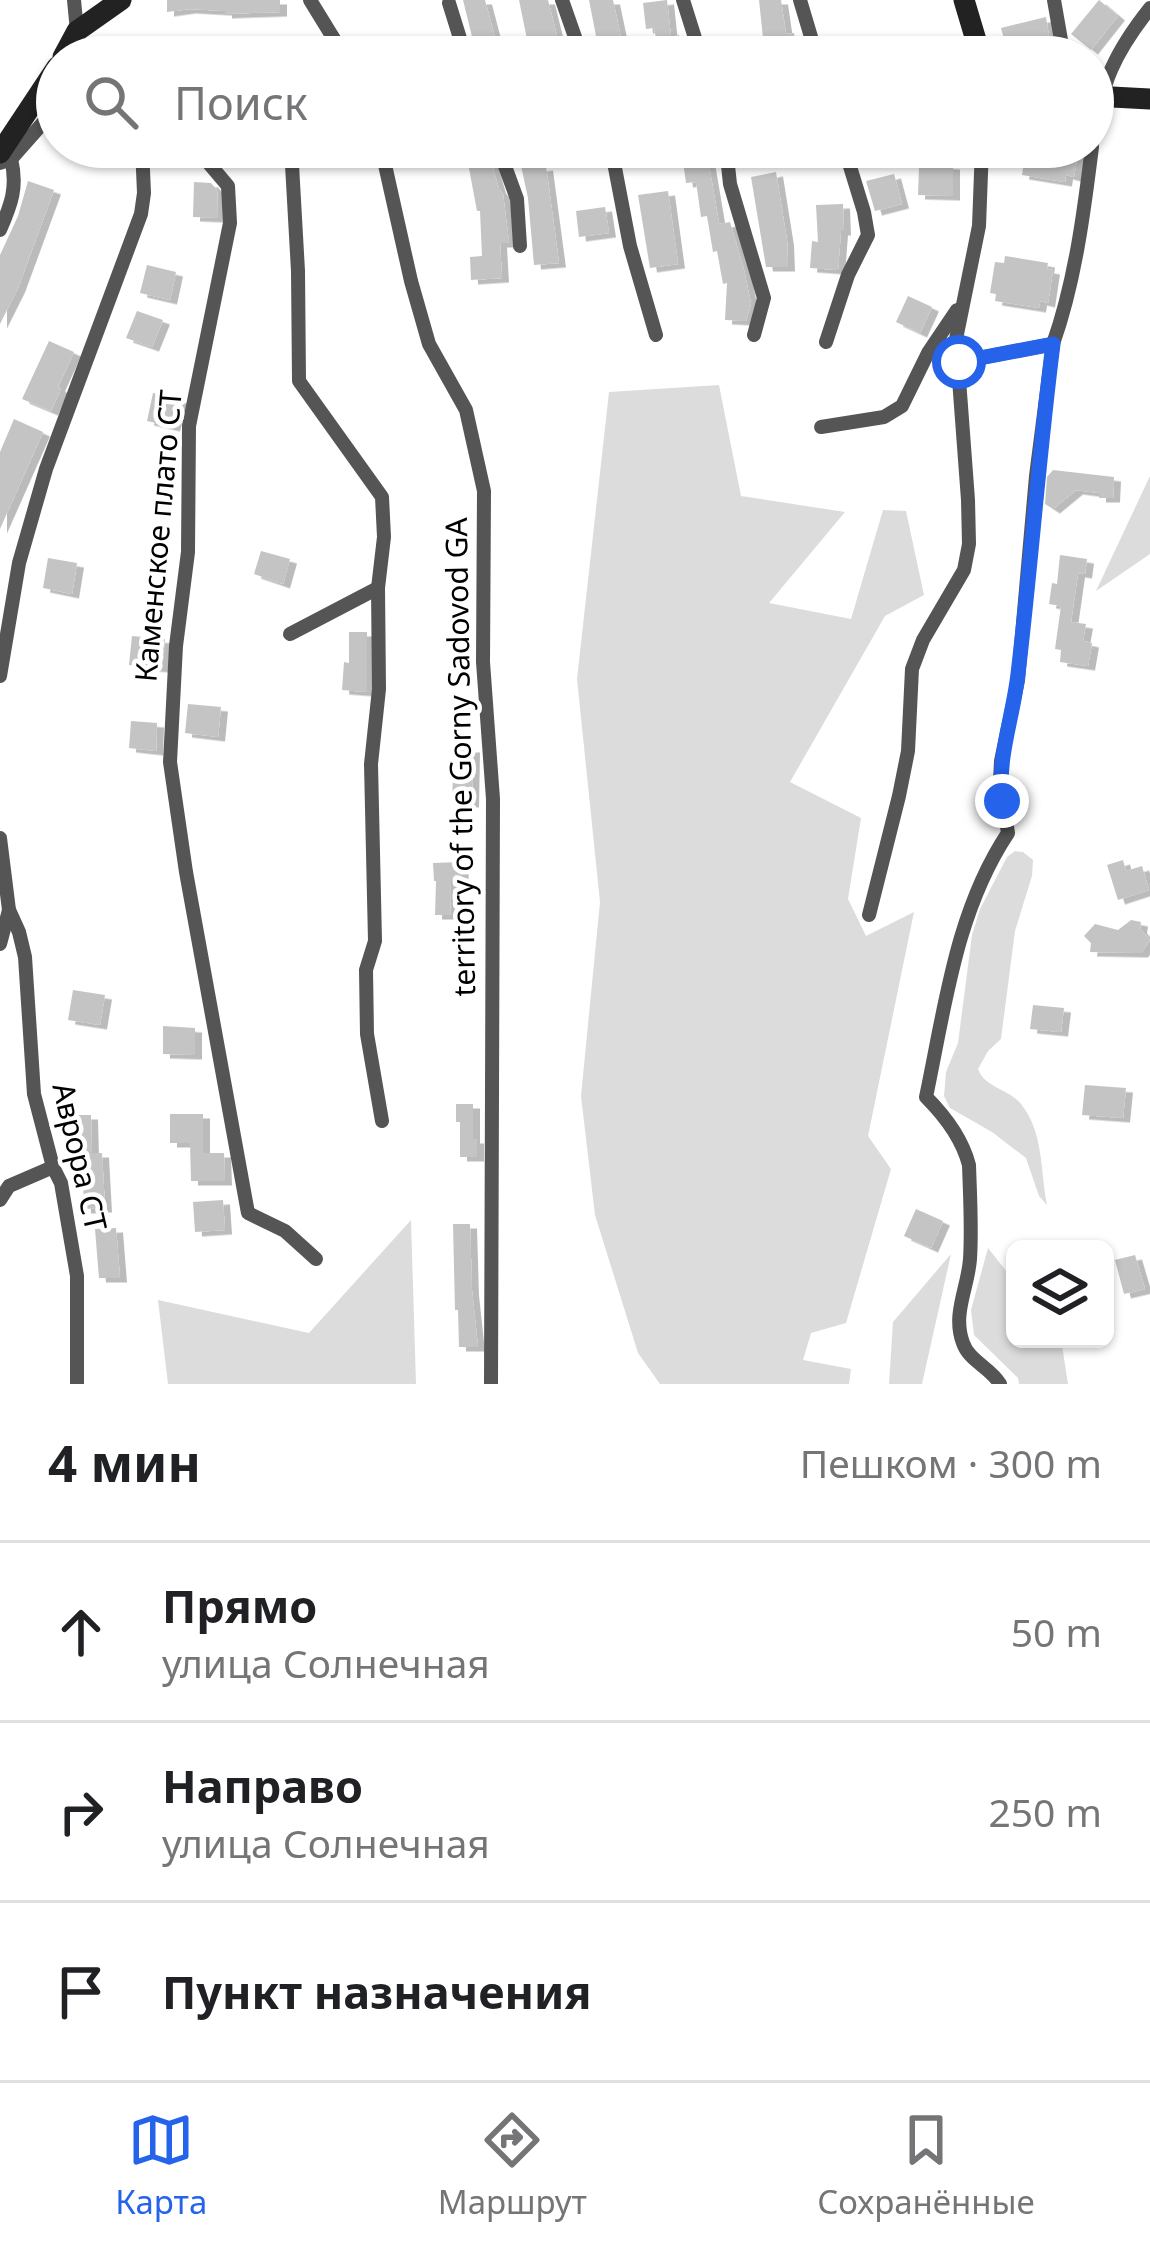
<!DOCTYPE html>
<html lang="ru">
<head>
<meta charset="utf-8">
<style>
	:root { --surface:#fff; --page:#f6f6f6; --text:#202124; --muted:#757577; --line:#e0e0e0; --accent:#2563eb }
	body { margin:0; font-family:"Noto Sans",sans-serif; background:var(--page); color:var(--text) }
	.controls { position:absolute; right:36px; bottom:36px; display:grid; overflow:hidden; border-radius:18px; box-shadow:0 3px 9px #0004 }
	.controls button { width:108px; height:108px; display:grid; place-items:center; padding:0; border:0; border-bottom:3px solid var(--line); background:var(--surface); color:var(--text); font:60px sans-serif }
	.stop { position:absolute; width:36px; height:36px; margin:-27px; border:9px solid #2563eb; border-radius:50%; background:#fff }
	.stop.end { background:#2563eb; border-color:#fff; box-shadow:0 3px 12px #0008 }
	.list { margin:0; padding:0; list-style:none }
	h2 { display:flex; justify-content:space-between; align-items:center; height:156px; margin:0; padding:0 48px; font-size:51px }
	h2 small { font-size:39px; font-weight:400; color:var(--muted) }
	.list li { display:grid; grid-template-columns:78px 1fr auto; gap:36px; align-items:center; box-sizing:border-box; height:180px; padding:0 48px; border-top:3px solid var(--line) }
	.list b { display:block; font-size:45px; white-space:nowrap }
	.list p { margin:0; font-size:39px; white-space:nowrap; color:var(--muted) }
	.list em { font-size:39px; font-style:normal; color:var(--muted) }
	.icon { flex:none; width:66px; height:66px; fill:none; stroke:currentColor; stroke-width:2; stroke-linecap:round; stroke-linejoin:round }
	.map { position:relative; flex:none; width:1150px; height:1384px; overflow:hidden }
	.search { position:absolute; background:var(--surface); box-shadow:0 3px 9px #0004; left:36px; right:36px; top:36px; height:132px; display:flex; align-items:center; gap:30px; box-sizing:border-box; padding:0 42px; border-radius:66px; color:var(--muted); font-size:45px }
	.sheet { height:696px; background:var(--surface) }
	nav { display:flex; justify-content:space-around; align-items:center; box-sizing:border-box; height:168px; border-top:3px solid var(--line); background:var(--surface); font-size:33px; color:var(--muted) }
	nav a { display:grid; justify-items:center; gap:6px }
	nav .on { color:var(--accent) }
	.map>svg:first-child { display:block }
	.green { fill:#dcdcdc }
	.building { fill:#c4c4c4; filter:url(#shadow) }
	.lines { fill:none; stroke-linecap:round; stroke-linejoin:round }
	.street { stroke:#555; stroke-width:14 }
	.secondary { stroke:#222; stroke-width:21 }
	.route { stroke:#2563eb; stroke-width:15 }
	.labels { text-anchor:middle; stroke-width:9; stroke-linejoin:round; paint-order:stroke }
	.street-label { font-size:30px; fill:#000; stroke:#fff }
</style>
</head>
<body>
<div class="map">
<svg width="1150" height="1384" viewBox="0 0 1150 1384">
	<defs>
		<filter id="shadow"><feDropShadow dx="7" dy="4.5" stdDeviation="0" flood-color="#0004"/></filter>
	</defs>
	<rect width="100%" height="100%" fill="#fff"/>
	<g class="green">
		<path d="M 719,385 L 741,496 L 845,512 L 769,603 L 851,619 L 883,510 L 906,511 L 924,595 L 885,616 L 790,782 L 861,818 L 848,899 L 866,936 L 914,912 L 868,1136 L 891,1169 L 846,1323 L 811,1333 L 803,1360 L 851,1369 L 849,1384 L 660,1384 L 638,1353 L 595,1215 L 581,1096 L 600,902 L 577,679 L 609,392 Z"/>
		<path d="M 1150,476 L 1150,554 L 1096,591 Z"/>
		<path d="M 1015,851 L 1023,852 L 1033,860 L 1032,876 L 1015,931 L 1001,1039 L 988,1051 L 978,1069 C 985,1088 1009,1089 1021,1104 C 1044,1133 1040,1170 1047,1205 L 1039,1196 L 1026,1158 L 992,1132 L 950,1108 L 944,1096 L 946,1072 L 958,1043 L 972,935 L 980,909 L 1007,857 Z"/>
		<path d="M 411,1220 L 416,1384 L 168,1384 L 158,1300 L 309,1333 Z"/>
		<path d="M 988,1248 L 1015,1282 L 1015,1339 L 1061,1339 L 1068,1384 L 1019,1384 L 1018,1378 L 974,1335 L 971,1310 Z"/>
		<path d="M 951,1254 L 922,1384 L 889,1384 L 893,1322 Z"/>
	</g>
	<g class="building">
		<path d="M 167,0 L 280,0 L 280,12 L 225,14 L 225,11 L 189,9 L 167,12 Z"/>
		<path d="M 463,0 L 485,0 L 500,57 L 477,57 Z"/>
		<path d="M 519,0 L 548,0 L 560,48 L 530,54 Z"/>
		<path d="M 589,0 L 613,0 L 625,57 L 606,57 L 604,45 L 598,46 Z"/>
		<path d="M 667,0 L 671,37 L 679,35 L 683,57 L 660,57 L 654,28 L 646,29 L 643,3 Z"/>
		<path d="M 759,0 L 781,0 L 786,34 L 794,33 L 797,54 L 765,57 Z"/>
		<path d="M 1099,0 L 1118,16 L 1091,50 L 1071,34 Z"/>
		<path d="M 1046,17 L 1050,43 L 1008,54 L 1001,28 Z"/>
		<path d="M 465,147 L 487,147 L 499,189 L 503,194 L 509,243 L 500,243 L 502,278 L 471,280 L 470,257 L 482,256 L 480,211 L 477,211 Z"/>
		<path d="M 510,147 L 535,147 L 539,167 L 546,166 L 559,263 L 534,265 L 528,198 L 520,161 L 516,162 Z"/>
		<path d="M 681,147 L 705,147 L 707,153 L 719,224 L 730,222 L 744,270 L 751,304 L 746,321 L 725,320 L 727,283 L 723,284 L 717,251 L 713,252 L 707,216 L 701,217 L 696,182 L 686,183 Z"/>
		<path d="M 1020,147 L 1079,147 L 1074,177 L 1066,175 L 1065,182 L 1022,175 L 1023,168 L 1017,167 Z"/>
		<path d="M 931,164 L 953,165 L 953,196 L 918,195 L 919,167 Z"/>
		<path d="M 776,172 L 787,241 L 788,267 L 766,267 L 751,177 Z"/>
		<path d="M 894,174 L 902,204 L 875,211 L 866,181 Z"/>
		<path d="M 28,181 L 54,190 L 18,288 L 0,324 L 0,255 L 18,216 Z"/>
		<path d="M 194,182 L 211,183 L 217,190 L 218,218 L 193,217 Z"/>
		<path d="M 668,191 L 678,264 L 650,268 L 638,195 Z"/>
		<path d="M 843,204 L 844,231 L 841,231 L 838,270 L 810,268 L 812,241 L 818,242 L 816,205 Z"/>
		<path d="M 605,207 L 609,233 L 579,237 L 576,211 Z"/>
		<path d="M 1005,256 L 1048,263 L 1047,269 L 1053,270 L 1048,303 L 1040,301 L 1039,308 L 995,301 L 996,294 L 990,293 L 995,262 L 1004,263 Z"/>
		<path d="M 147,265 L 176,272 L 170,300 L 140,293 Z"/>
		<path d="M 908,296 L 932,307 L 920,333 L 896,322 Z"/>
		<path d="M 137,311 L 163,320 L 152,347 L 126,338 Z"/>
		<path d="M 49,341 L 74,352 L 58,387 L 61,389 L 51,411 L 22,399 Z"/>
		<path d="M 153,393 L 180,399 L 173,427 L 147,421 Z"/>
		<path d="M 14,419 L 43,432 L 0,529 L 0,452 Z"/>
		<path d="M 1053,470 L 1114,477 L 1113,498 L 1099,498 L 1099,493 L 1076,490 L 1053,509 L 1045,504 L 1047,477 Z"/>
		<path d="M 261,551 L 290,559 L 283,584 L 254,574 Z"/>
		<path d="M 1060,555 L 1087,559 L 1085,574 L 1078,573 L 1071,622 L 1086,624 L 1083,641 L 1092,643 L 1088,666 L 1060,662 L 1061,650 L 1055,649 L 1061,606 L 1049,604 L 1052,583 L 1057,584 Z"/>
		<path d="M 48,558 L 77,563 L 72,594 L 43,588 Z"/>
		<path d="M 349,632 L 367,632 L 367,692 L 342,690 L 344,662 L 349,663 Z"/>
		<path d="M 132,636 L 165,639 L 162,668 L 129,665 Z"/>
		<path d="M 188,704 L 221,707 L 218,737 L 185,733 Z"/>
		<path d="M 131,721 L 157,723 L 156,751 L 129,748 Z"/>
		<path d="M 454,748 L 473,748 L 472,803 L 452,803 Z"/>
		<path d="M 1123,860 L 1126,871 L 1142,866 L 1149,890 L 1118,900 L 1107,865 Z"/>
		<path d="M 461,862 L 462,880 L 451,880 L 450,915 L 435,915 L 436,881 L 434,881 L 433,863 Z"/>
		<path d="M 1131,920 L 1141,922 L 1140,929 L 1150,940 L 1141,953 L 1090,952 L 1091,943 L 1084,936 L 1095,924 L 1118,930 Z"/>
		<path d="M 73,990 L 105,995 L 100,1025 L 68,1020 Z"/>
		<path d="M 1033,1005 L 1064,1008 L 1061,1032 L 1030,1029 Z"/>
		<path d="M 163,1026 L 195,1028 L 195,1055 L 163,1054 Z"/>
		<path d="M 1085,1085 L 1126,1088 L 1123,1118 L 1082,1115 Z"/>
		<path d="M 456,1104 L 473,1104 L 473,1139 L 477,1139 L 477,1157 L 460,1157 L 460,1122 L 456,1122 Z"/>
		<path d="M 170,1114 L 203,1114 L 203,1153 L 224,1153 L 225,1181 L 191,1181 L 190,1143 L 170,1143 Z"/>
		<path d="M 70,1115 L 91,1115 L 92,1153 L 102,1153 L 105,1208 L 84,1209 L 81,1135 L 71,1136 Z"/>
		<path d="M 223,1200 L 225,1230 L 195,1232 L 193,1202 Z"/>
		<path d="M 916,1209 L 943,1221 L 931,1248 L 904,1236 Z"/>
		<path d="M 453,1224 L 470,1224 L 472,1291 L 478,1347 L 459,1347 L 458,1310 L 455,1310 Z"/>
		<path d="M 116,1228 L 120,1278 L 99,1278 L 95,1229 Z"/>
		<path d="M 1135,1255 L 1145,1289 L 1124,1294 L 1115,1260 Z"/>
	</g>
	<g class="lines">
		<g class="street">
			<path d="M 74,0 L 77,31"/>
			<path d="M 310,0 L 345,57"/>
			<path d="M 562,0 L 582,57"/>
			<path d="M 683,0 L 701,57"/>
			<path d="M 800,0 L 817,57"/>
			<path d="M 1054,0 L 1064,57"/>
			<path d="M 449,3 L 463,48"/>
			<path d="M 103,57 L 113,49 L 124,50 L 134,57"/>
			<path d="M 316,57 L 333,39"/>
			<path d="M 442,57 L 463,48 L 466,57"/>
			<path d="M 1093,140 C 1101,83 1115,52 1150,8"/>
			<path d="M 195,147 L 228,186 L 230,223 L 189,426 L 188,552 L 176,646 L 170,762 L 186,872 L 248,1213 L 285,1231 L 316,1259"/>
			<path d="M 291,147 L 298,271 L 299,381 L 382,497 L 384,537 L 378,588 L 379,689 L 371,764 L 375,941 L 366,970 L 367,1034 L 382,1121"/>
			<path d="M 381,147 L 411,281 L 429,344 L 466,410 L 484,491 L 483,662 L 493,799 L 491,1384"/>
			<path d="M 498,147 L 517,199 L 520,246"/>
			<path d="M 611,147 L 630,246 L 656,335"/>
			<path d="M 726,147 L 730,184 L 764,298 L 754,335"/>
			<path d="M 0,163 L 11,159 L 57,107"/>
			<path d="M 0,230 C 11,205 18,187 11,159"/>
			<path d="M 826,342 L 848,275 L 868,235 L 864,212 L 844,147"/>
			<path d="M 1053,344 C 1075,282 1084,212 1092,147"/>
			<path d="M 959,362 L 1053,344 L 1036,476 L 1018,680 L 1001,761 L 1000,782 L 1008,833 C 956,911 945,1007 926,1097 C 945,1116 962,1138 969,1165 C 970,1196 972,1228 970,1259 C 968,1288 952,1314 963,1343 C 969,1361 991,1368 1000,1384"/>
			<path d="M 821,427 L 884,417 L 902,406 L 928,353 L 957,310"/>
			<path d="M 290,634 L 378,588"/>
			<path d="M 0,676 L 19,563 L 46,469 L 141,214 L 144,193 L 142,147"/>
			<path d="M 0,838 L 9,910 L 19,932 L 25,957 L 34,1094 L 53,1167 L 61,1183 L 77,1276 L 77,1384"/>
			<path d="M 869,915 L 899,796 L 908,751 L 912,669 L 923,640 L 964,570 L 969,544 L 968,500 L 956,339 L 979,226 L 982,147"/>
			<path d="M 0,944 L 9,910"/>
			<path d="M 0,1200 L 9,1186 L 53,1167"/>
		</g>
		<g class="secondary">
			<path d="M 964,0 L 981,57"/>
			<path d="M 63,57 L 77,31 L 121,0"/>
			<path d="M 1093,96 L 1150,99"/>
			<path d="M 0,153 L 57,67"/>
		</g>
	</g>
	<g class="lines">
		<path class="route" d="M 959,362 L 1053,344 C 1039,454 1031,564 1018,674 C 1013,718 997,757 1002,801"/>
	</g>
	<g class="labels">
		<g class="street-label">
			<text transform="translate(159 536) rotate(-85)" y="10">Каменское плато СТ</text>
			<text transform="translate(461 757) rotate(-91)" y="10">territory of the Gorny Sadovod GA</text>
			<text transform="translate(79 1157) rotate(77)" y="10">Аврора СТ</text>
		</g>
	</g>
</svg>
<div class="controls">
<button><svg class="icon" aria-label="layers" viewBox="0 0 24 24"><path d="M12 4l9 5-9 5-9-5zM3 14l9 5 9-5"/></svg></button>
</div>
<div class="stop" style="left:959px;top:362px"></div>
<div class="stop end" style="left:1002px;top:801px"></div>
<div class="search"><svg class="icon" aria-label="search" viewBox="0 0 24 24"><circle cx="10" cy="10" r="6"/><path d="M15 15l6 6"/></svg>Поиск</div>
</div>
<section class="sheet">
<h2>4 мин<small>Пешком · 300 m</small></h2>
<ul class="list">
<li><svg class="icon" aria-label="ahead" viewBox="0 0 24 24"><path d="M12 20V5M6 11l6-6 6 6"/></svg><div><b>Прямо</b><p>улица Солнечная</p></div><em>50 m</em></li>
<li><svg class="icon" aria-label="right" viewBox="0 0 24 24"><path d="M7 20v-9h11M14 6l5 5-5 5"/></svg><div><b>Направо</b><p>улица Солнечная</p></div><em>250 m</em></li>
<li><svg class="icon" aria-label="arrive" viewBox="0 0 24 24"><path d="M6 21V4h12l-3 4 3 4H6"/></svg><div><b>Пункт назначения</b></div></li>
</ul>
</section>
<nav>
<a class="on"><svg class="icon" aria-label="map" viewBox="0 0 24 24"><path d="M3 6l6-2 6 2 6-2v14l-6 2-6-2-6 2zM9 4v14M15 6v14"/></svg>Карта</a>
<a><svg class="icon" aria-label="directions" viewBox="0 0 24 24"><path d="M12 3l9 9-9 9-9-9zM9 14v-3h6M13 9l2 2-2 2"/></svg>Маршрут</a>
<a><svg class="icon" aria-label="saved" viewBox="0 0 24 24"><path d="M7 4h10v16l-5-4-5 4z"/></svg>Сохранённые</a>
</nav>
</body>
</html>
